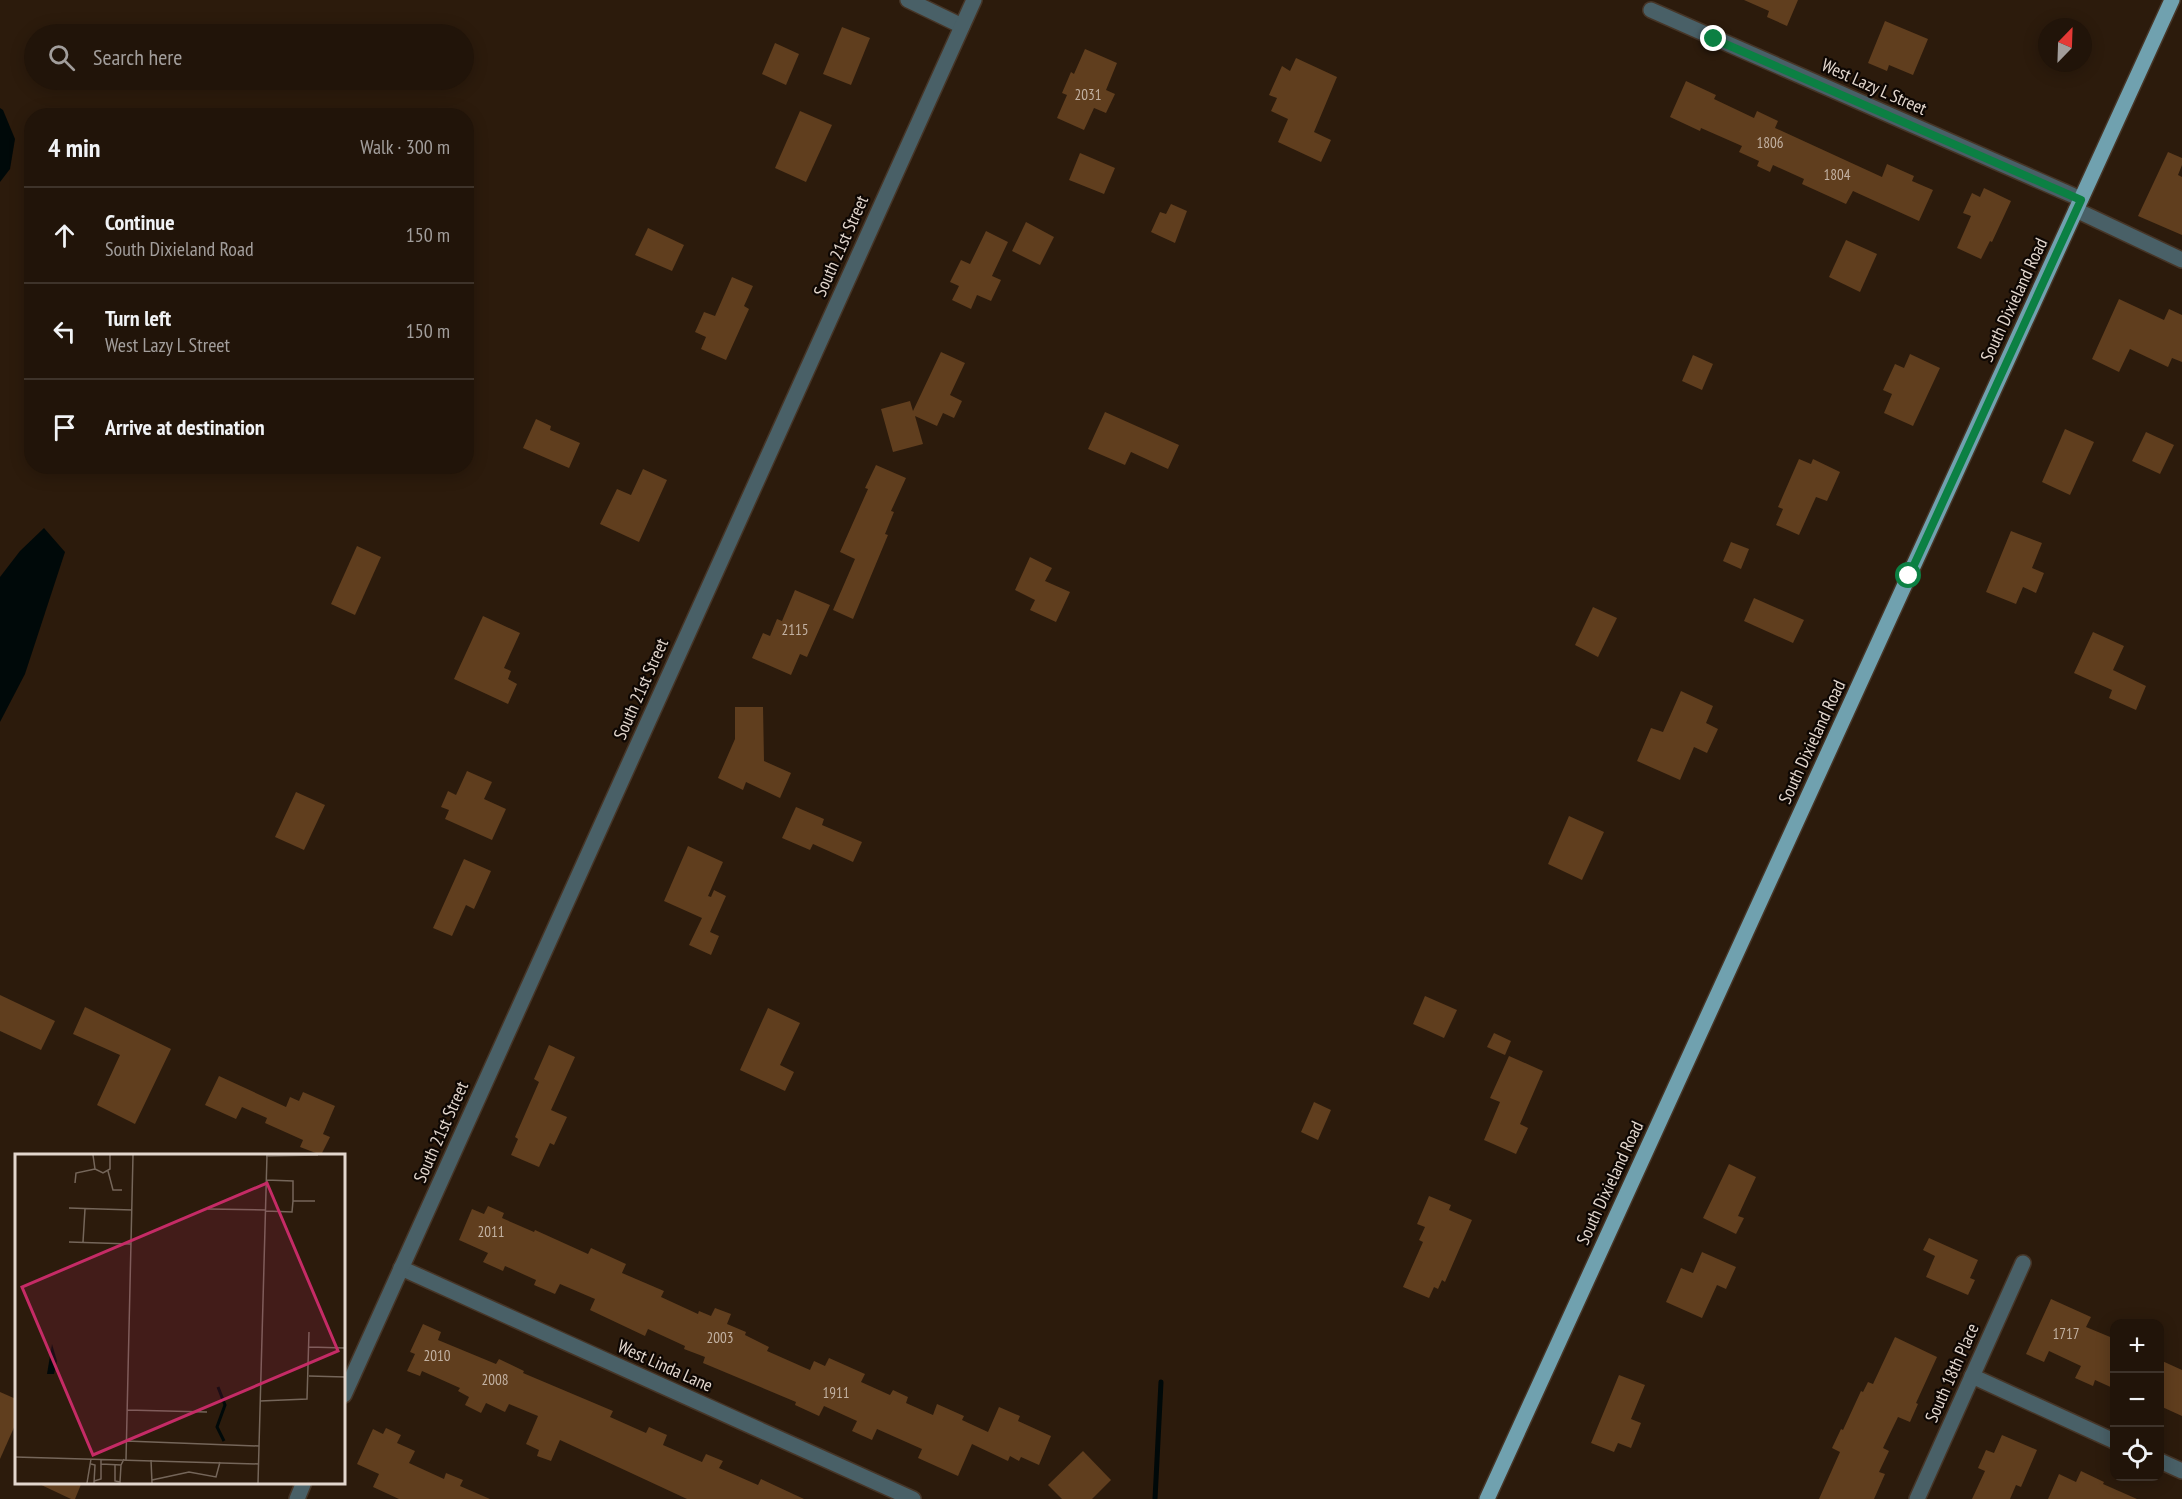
<!DOCTYPE html>
<html lang="en">
<head>
<meta charset="utf-8">
<style>
	:root { --surface:#211409; --page:#291d12; --text:#f1f3f6; --muted:#a29e9c; --line:#3e332a }
	body { margin:0; font-family:"PT Sans Narrow",sans-serif; background:var(--page); color:var(--text) }
	.controls { position:absolute; right:18px; bottom:18px; display:grid; overflow:hidden; border-radius:12px; box-shadow:0 3px 15px #0003 }
	.controls button { width:54px; height:54px; display:grid; place-items:center; padding:0; border:0; border-bottom:2px solid var(--line); background:var(--surface); color:var(--text); font:30px sans-serif }
	.compass { position:absolute; left:2038px; top:18px; width:54px; height:54px; border-radius:50%; background:var(--surface); box-shadow:0 3px 15px #0003; rotate:23deg }
	.stop { position:absolute; width:18px; height:18px; margin:-14px; border:4px solid #0b8043; border-radius:50%; background:#fff }
	.stop.end { background:#0b8043; border-color:#fff; box-shadow:0 2px 6px #0008 }
	.list { margin:0; padding:0; list-style:none }
	h2 { display:flex; justify-content:space-between; align-items:center; height:78px; margin:0; padding:0 24px; font-size:26px }
	h2 small { font-size:20px; font-weight:400; color:var(--muted) }
	.list li { display:grid; grid-template-columns:39px 1fr auto; gap:18px; align-items:center; box-sizing:border-box; height:96px; padding:0 24px; border-top:2px solid var(--line) }
	.list b { display:block; font-size:22px; white-space:nowrap }
	.list p { margin:0; font-size:20px; white-space:nowrap; color:var(--muted) }
	.list em { font-size:20px; font-style:normal; color:var(--muted) }
	.icon { flex:none; width:33px; height:33px; fill:none; stroke:currentColor; stroke-width:2; stroke-linecap:round; stroke-linejoin:round }
	.map { position:relative; flex:none; width:2182px; height:1499px; overflow:hidden }
	.search { position:absolute; background:var(--surface); box-shadow:0 3px 15px #0003; left:24px; top:24px; width:450px; height:66px; display:flex; align-items:center; gap:15px; box-sizing:border-box; padding:0 21px; border-radius:33px; color:var(--muted); font-size:22px }
	.panel { position:absolute; background:var(--surface); box-shadow:0 3px 15px #0003; left:24px; top:108px; width:450px; height:366px; border-radius:24px }
	.map>svg:first-child { display:block }
	.water { fill:#000909 }
	.lines { fill:none; stroke-linecap:round; stroke-linejoin:round }
	.stream { stroke:#000909; stroke-width:5 }
	.building { fill:#603e1e }
	.minor-casing { stroke:#463527; stroke-width:18 }
	.major-casing { stroke:#463527; stroke-width:18 }
	.minor { stroke:#496067; stroke-width:15 }
	.major { stroke:#70a1af; stroke-width:15 }
	.route { stroke:#0b8043; stroke-width:8 }
	.labels { text-anchor:middle; stroke-width:4.5; stroke-linejoin:round; paint-order:stroke }
	.number-label { font-size:15px; fill:#c2b1a2 }
	.street-label { font-size:18px; fill:#e3d7ce; stroke:#0e0703 }
	.inset-river { fill:none; stroke:#000909; stroke-width:3 }
	.inset-road { fill:none; stroke:#75665a; stroke-width:1.5 }
	.view { fill:#c52b66; fill-opacity:0.15; stroke:#c52b66; stroke-width:3 }
	.inset-edge { fill:none; stroke:#e3d7ce; stroke-width:3 }
</style>
</head>
<body>
<div class="map">
<svg width="2182" height="1499" viewBox="0 0 2182 1499">
	<rect width="100%" height="100%" fill="#2c1b0c"/>
	<g class="water">
		<path d="M 0,108 L 3,110 L 15,139 L 10,169 L 0,182 Z"/>
		<path d="M 44,528 L 65,552 L 25,674 L 0,722 L 0,577 L 20,551 Z"/>
	</g>
	<g class="lines">
		<path class="stream" d="M 1155,1499 L 1161,1382"/>
	</g>
	<g class="building">
		<path d="M 1744,0 L 1798,0 L 1787,26 L 1767,17 L 1769,11 Z"/>
		<path d="M 1885,21 L 1928,39 L 1913,75 L 1889,65 L 1887,71 L 1868,63 Z"/>
		<path d="M 842,27 L 870,38 L 851,85 L 823,74 Z"/>
		<path d="M 775,43 L 799,54 L 786,85 L 762,74 Z"/>
		<path d="M 1085,49 L 1117,63 L 1106,90 L 1115,94 L 1106,113 L 1094,108 L 1084,130 L 1057,118 L 1067,95 L 1062,93 L 1071,72 L 1074,74 Z"/>
		<path d="M 1296,58 L 1337,77 L 1314,132 L 1331,140 L 1321,162 L 1278,142 L 1288,119 L 1271,111 L 1277,98 L 1269,95 L 1282,66 L 1290,71 Z"/>
		<path d="M 1686,81 L 1716,95 L 1714,99 L 1754,118 L 1757,111 L 1778,121 L 1775,128 L 1882,177 L 1887,164 L 1914,176 L 1912,181 L 1933,190 L 1919,221 L 1853,191 L 1846,204 L 1802,184 L 1804,179 L 1773,165 L 1770,172 L 1757,166 L 1759,161 L 1739,152 L 1742,146 L 1701,128 L 1700,131 L 1670,117 Z"/>
		<path d="M 800,111 L 832,125 L 806,182 L 775,168 Z"/>
		<path d="M 2168,152 L 2182,158 L 2182,165 L 2178,175 L 2182,177 L 2182,235 L 2138,216 Z"/>
		<path d="M 1080,153 L 1115,168 L 1104,194 L 1069,180 Z"/>
		<path d="M 1984,188 L 2011,201 L 1992,242 L 1990,241 L 1981,259 L 1957,248 L 1971,216 L 1963,213 L 1972,193 L 1980,197 Z"/>
		<path d="M 1171,204 L 1187,211 L 1175,243 L 1151,232 L 1160,212 L 1166,214 Z"/>
		<path d="M 1026,222 L 1054,237 L 1040,265 L 1012,251 Z"/>
		<path d="M 648,228 L 684,245 L 672,271 L 635,255 Z"/>
		<path d="M 986,231 L 1008,242 L 992,276 L 1001,280 L 991,301 L 977,295 L 971,309 L 952,300 L 959,286 L 950,282 L 961,260 L 970,264 Z"/>
		<path d="M 1846,240 L 1877,254 L 1860,292 L 1829,277 Z"/>
		<path d="M 732,277 L 753,286 L 744,306 L 749,309 L 726,360 L 701,349 L 706,337 L 695,332 L 704,312 L 715,316 Z"/>
		<path d="M 2119,299 L 2164,320 L 2169,309 L 2182,315 L 2182,362 L 2172,358 L 2168,367 L 2130,349 L 2119,372 L 2092,359 Z"/>
		<path d="M 941,352 L 965,363 L 950,395 L 962,401 L 954,418 L 943,413 L 937,426 L 915,416 L 923,444 L 893,452 L 881,409 L 910,401 L 913,411 Z"/>
		<path d="M 1910,354 L 1940,368 L 1913,426 L 1884,413 L 1892,394 L 1883,390 L 1895,364 L 1904,368 Z"/>
		<path d="M 1693,355 L 1713,364 L 1702,390 L 1682,381 Z"/>
		<path d="M 1105,412 L 1179,445 L 1168,469 L 1131,452 L 1125,465 L 1088,449 Z"/>
		<path d="M 536,419 L 551,426 L 550,430 L 580,443 L 569,468 L 523,448 Z"/>
		<path d="M 2065,429 L 2094,442 L 2070,495 L 2042,482 Z"/>
		<path d="M 2146,432 L 2174,445 L 2160,474 L 2132,461 Z"/>
		<path d="M 1799,459 L 1811,464 L 1813,459 L 1840,472 L 1827,501 L 1816,497 L 1799,535 L 1776,525 L 1783,509 L 1778,507 Z"/>
		<path d="M 876,465 L 906,478 L 891,511 L 894,512 L 885,534 L 888,535 L 853,619 L 833,610 L 855,559 L 840,552 L 868,489 L 865,488 Z"/>
		<path d="M 643,469 L 667,480 L 639,542 L 600,524 L 617,489 L 631,495 Z"/>
		<path d="M 2011,531 L 2042,543 L 2032,568 L 2044,573 L 2036,593 L 2023,587 L 2016,604 L 1986,592 Z"/>
		<path d="M 1731,542 L 1749,549 L 1741,569 L 1723,561 Z"/>
		<path d="M 357,546 L 381,557 L 355,615 L 331,604 Z"/>
		<path d="M 1030,557 L 1052,568 L 1045,581 L 1070,592 L 1056,622 L 1030,610 L 1035,600 L 1015,590 Z"/>
		<path d="M 795,590 L 830,605 L 807,657 L 800,654 L 791,675 L 752,658 L 763,633 L 770,636 L 777,619 L 782,621 Z"/>
		<path d="M 1754,598 L 1804,620 L 1793,643 L 1744,621 Z"/>
		<path d="M 1593,607 L 1617,618 L 1598,657 L 1575,645 Z"/>
		<path d="M 483,616 L 520,633 L 504,668 L 511,671 L 508,679 L 517,684 L 508,704 L 454,679 Z"/>
		<path d="M 2093,632 L 2124,646 L 2113,670 L 2146,686 L 2136,710 L 2109,698 L 2112,690 L 2074,673 Z"/>
		<path d="M 1681,691 L 1713,706 L 1706,723 L 1718,729 L 1707,753 L 1694,747 L 1680,780 L 1637,761 L 1651,728 L 1663,732 Z"/>
		<path d="M 735,707 L 763,707 L 764,761 L 791,773 L 780,798 L 746,782 L 743,790 L 718,778 L 735,739 Z"/>
		<path d="M 467,771 L 492,782 L 484,799 L 506,809 L 492,840 L 445,819 L 449,810 L 441,807 L 448,791 L 456,795 Z"/>
		<path d="M 296,792 L 325,805 L 304,850 L 275,837 Z"/>
		<path d="M 796,807 L 824,819 L 822,825 L 862,842 L 853,862 L 813,844 L 810,850 L 782,838 Z"/>
		<path d="M 1569,816 L 1604,832 L 1582,880 L 1548,864 Z"/>
		<path d="M 688,846 L 723,862 L 708,896 L 711,897 L 714,890 L 726,896 L 710,932 L 719,936 L 711,955 L 689,945 L 702,918 L 664,901 Z"/>
		<path d="M 464,859 L 491,871 L 474,909 L 466,905 L 452,936 L 433,928 Z"/>
		<path d="M 0,995 L 55,1021 L 41,1050 L 0,1031 Z"/>
		<path d="M 1425,996 L 1457,1010 L 1444,1038 L 1413,1024 Z"/>
		<path d="M 85,1007 L 171,1049 L 135,1124 L 97,1105 L 120,1055 L 73,1034 Z"/>
		<path d="M 768,1008 L 800,1023 L 780,1065 L 794,1072 L 785,1091 L 740,1070 Z"/>
		<path d="M 1494,1033 L 1511,1041 L 1505,1055 L 1487,1047 Z"/>
		<path d="M 549,1045 L 575,1057 L 551,1110 L 567,1117 L 554,1145 L 550,1143 L 539,1167 L 511,1155 L 518,1139 L 515,1137 L 539,1082 L 534,1079 Z"/>
		<path d="M 1509,1056 L 1543,1071 L 1520,1124 L 1528,1128 L 1516,1154 L 1484,1140 L 1500,1102 L 1490,1098 Z"/>
		<path d="M 219,1076 L 286,1107 L 290,1097 L 299,1101 L 303,1092 L 335,1106 L 323,1134 L 330,1137 L 321,1155 L 300,1147 L 303,1140 L 265,1123 L 267,1118 L 242,1107 L 236,1119 L 205,1105 Z"/>
		<path d="M 1314,1102 L 1331,1110 L 1318,1140 L 1301,1132 Z"/>
		<path d="M 1729,1164 L 1756,1177 L 1738,1216 L 1744,1218 L 1736,1234 L 1703,1218 Z"/>
		<path d="M 1429,1196 L 1451,1205 L 1449,1210 L 1472,1220 L 1445,1282 L 1442,1280 L 1438,1289 L 1434,1287 L 1429,1298 L 1403,1287 L 1423,1242 L 1419,1240 L 1425,1227 L 1417,1224 Z"/>
		<path d="M 488,1206 L 504,1213 L 502,1218 L 534,1232 L 535,1230 L 588,1254 L 591,1248 L 626,1264 L 622,1273 L 664,1291 L 661,1297 L 698,1314 L 699,1311 L 711,1316 L 715,1308 L 731,1314 L 727,1324 L 746,1332 L 745,1335 L 769,1347 L 767,1351 L 810,1370 L 814,1361 L 825,1366 L 829,1358 L 865,1374 L 861,1382 L 890,1395 L 893,1390 L 908,1397 L 906,1403 L 933,1415 L 937,1404 L 964,1416 L 962,1420 L 988,1432 L 999,1407 L 1020,1416 L 1018,1421 L 1051,1436 L 1039,1465 L 1021,1457 L 1019,1461 L 1010,1456 L 1008,1461 L 972,1444 L 958,1476 L 918,1458 L 922,1449 L 877,1429 L 872,1440 L 852,1431 L 857,1421 L 824,1406 L 819,1416 L 795,1405 L 796,1402 L 703,1363 L 705,1357 L 684,1349 L 685,1346 L 648,1329 L 645,1336 L 590,1310 L 595,1299 L 560,1284 L 555,1294 L 534,1285 L 536,1280 L 505,1266 L 503,1271 L 483,1262 L 488,1253 L 459,1240 L 472,1209 L 484,1214 Z"/>
		<path d="M 1929,1238 L 1978,1260 L 1970,1278 L 1975,1280 L 1968,1295 L 1926,1277 L 1935,1256 L 1923,1250 Z"/>
		<path d="M 1702,1252 L 1736,1267 L 1726,1289 L 1717,1285 L 1702,1318 L 1666,1302 L 1681,1268 L 1693,1273 Z"/>
		<path d="M 2051,1299 L 2091,1317 L 2086,1327 L 2115,1339 L 2115,1389 L 2095,1380 L 2093,1386 L 2075,1378 L 2081,1366 L 2049,1351 L 2044,1362 L 2026,1354 Z"/>
		<path d="M 423,1324 L 441,1332 L 438,1340 L 496,1364 L 499,1359 L 524,1371 L 523,1373 L 613,1411 L 610,1417 L 646,1433 L 649,1427 L 667,1435 L 663,1445 L 702,1462 L 706,1454 L 723,1461 L 719,1468 L 758,1485 L 761,1479 L 804,1499 L 687,1499 L 560,1440 L 551,1461 L 537,1456 L 539,1450 L 526,1444 L 538,1416 L 509,1404 L 505,1412 L 486,1403 L 481,1413 L 465,1405 L 469,1397 L 458,1391 L 460,1388 L 422,1371 L 420,1376 L 407,1371 L 415,1354 L 410,1352 Z"/>
		<path d="M 1895,1337 L 1937,1357 L 1916,1403 L 1918,1404 L 1910,1422 L 1898,1417 L 1883,1448 L 1889,1451 L 1879,1472 L 1885,1474 L 1874,1499 L 1819,1499 L 1840,1452 L 1832,1448 L 1841,1429 L 1843,1430 L 1861,1391 L 1863,1392 L 1868,1382 L 1873,1384 Z"/>
		<path d="M 2160,1360 L 2182,1370 L 2182,1416 L 2160,1406 Z"/>
		<path d="M 1619,1375 L 1645,1385 L 1631,1419 L 1641,1423 L 1631,1448 L 1618,1443 L 1614,1452 L 1591,1443 Z"/>
		<path d="M 0,1392 L 16,1399 L 16,1423 L 0,1459 Z"/>
		<path d="M 386,1428 L 401,1435 L 397,1443 L 415,1451 L 409,1463 L 444,1479 L 446,1473 L 463,1480 L 460,1486 L 490,1499 L 399,1499 L 373,1487 L 379,1474 L 357,1464 L 373,1429 L 383,1434 Z"/>
		<path d="M 2002,1435 L 2037,1450 L 2021,1487 L 2016,1485 L 2010,1499 L 1972,1499 L 1985,1471 L 1978,1468 L 1986,1450 L 1994,1453 Z"/>
		<path d="M 1083,1451 L 1111,1480 L 1092,1499 L 1062,1499 L 1048,1485 Z"/>
		<path d="M 2081,1471 L 2104,1482 L 2103,1484 L 2137,1499 L 2048,1499 L 2059,1474 L 2076,1482 Z"/>
		<path d="M 35,1482 L 82,1482 L 75,1499 L 71,1499 Z"/>
	</g>
	<g class="lines">
		<defs>
			<g id="minor">
				<path d="M 908,0 L 962,26"/>
				<path d="M 1651,10 L 2081,199"/>
				<path d="M 2076,210 L 2182,260"/>
				<path d="M 401,1268 L 913,1499"/>
				<path d="M 1972,1376 L 2114,1441"/>
				<path d="M 344,1395 L 974,0"/>
				<path d="M 2160,1461 L 2182,1471"/>
				<path d="M 297,1499 L 304,1482"/>
				<path d="M 1917,1499 L 2023,1263"/>
			</g>
			<path id="major" d="M 1487,1499 L 2172,0"/>
		</defs>
		<use href="#minor" class="minor-casing"/>
		<use href="#major" class="major-casing"/>
		<use href="#minor" class="minor"/>
		<use href="#major" class="major"/>
	</g>
	<g class="lines">
		<path class="route" d="M 1714,39 L 2081,200 L 1909,576"/>
	</g>
	<g class="labels">
		<g class="number-label">
			<text x="1088" y="100">2031</text>
			<text x="1770" y="148">1806</text>
			<text x="1837" y="180">1804</text>
			<text x="795" y="635">2115</text>
			<text x="491" y="1237">2011</text>
			<text x="2066" y="1339">1717</text>
			<text x="720" y="1343">2003</text>
			<text x="437" y="1361">2010</text>
			<text x="495" y="1385">2008</text>
			<text x="836" y="1398">1911</text>
		</g>
		<g class="street-label">
			<text transform="translate(1874 87) rotate(24)" y="6">West Lazy L Street</text>
			<text transform="translate(841 246) rotate(-66)" y="6">South 21st Street</text>
			<text transform="translate(2014 300) rotate(-65)" y="6">South Dixieland Road</text>
			<text transform="translate(641 689) rotate(-66)" y="6">South 21st Street</text>
			<text transform="translate(1812 742) rotate(-65)" y="6">South Dixieland Road</text>
			<text transform="translate(441 1132) rotate(-66)" y="6">South 21st Street</text>
			<text transform="translate(1610 1183) rotate(-65)" y="6">South Dixieland Road</text>
			<text transform="translate(665 1366) rotate(24)" y="6">West Linda Lane</text>
			<text transform="translate(1952 1373) rotate(-66)" y="6">South 18th Place</text>
		</g>
	</g>
	<g transform="translate(15 1154)">
		<rect width="330" height="330" fill="#2c1b0c"/>
		<path d="M 37,190 L 42,207 L 39,220 L 32,220 Z" fill="#000909"/>
		<path class="inset-river" d="M 203,233 L 210,251 L 202,273 L 209,287"/>
		<path class="inset-road" d="M 78,1 L 80,15 L 88,19 L 95,15 L 95,1M 251,2 L 303,1M 93,17 L 98,36 L 107,36M 60,29 L 61,19 L 80,15M 278,47 L 300,47M 54,54 L 117,56M 193,55 L 250,56M 251,57 L 277,58 L 278,47 L 278,27 L 251,26M 54,88 L 116,90M 68,88 L 70,55M 294,193 L 330,194M 294,222 L 330,223M 245,247 L 292,245 L 294,178M 112,256 L 192,258M 111,287 L 244,292M 0,303 L 244,310M 111,306 L 118,1M 136,306 L 137,329M 76,310 L 80,311 L 79,329M 86,310 L 106,311 L 109,305M 100,311 L 100,327 L 105,328 L 106,311M 137,326 L 174,318 L 201,323 L 205,308M 79,327 L 86,325 L 86,305M 72,329 L 76,305M 243,329 L 252,1"/>
		<path class="view" d="M 252,29 L 323,197 L 78,301 L 7,133 Z"/>
		<rect width="330" height="330" class="inset-edge"/>
	</g>
</svg>
<div class="controls">
<button>+</button>
<button>−</button>
<button><svg class="icon" aria-label="locate" viewBox="0 0 24 24"><circle cx="12" cy="12" r="6"/><path d="M12 2v4M12 18v4M2 12h4M18 12h4"/></svg></button>
</div>
<svg class="compass" viewBox="-18 -18 36 36"><path d="M0-13l5 13h-10z" fill="#e53935"/><path d="M0 13l5-13h-10z" fill="#a29e9c"/></svg>
<div class="stop" style="left:1909px;top:576px"></div>
<div class="stop end" style="left:1714px;top:39px"></div>
<div class="search"><svg class="icon" aria-label="search" viewBox="0 0 24 24"><circle cx="10" cy="10" r="6"/><path d="M15 15l6 6"/></svg>Search here</div>
<section class="panel">
<h2>4 min<small>Walk · 300 m</small></h2>
<ul class="list">
<li><svg class="icon" aria-label="ahead" viewBox="0 0 24 24"><path d="M12 20V5M6 11l6-6 6 6"/></svg><div><b>Continue</b><p>South Dixieland Road</p></div><em>150 m</em></li>
<li><svg class="icon" aria-label="left" viewBox="0 0 24 24"><path d="M17 20v-9H6M10 6l-5 5 5 5"/></svg><div><b>Turn left</b><p>West Lazy L Street</p></div><em>150 m</em></li>
<li><svg class="icon" aria-label="arrive" viewBox="0 0 24 24"><path d="M6 21V4h12l-3 4 3 4H6"/></svg><div><b>Arrive at destination</b></div></li>
</ul>
</section>
</div>
</body>
</html>
